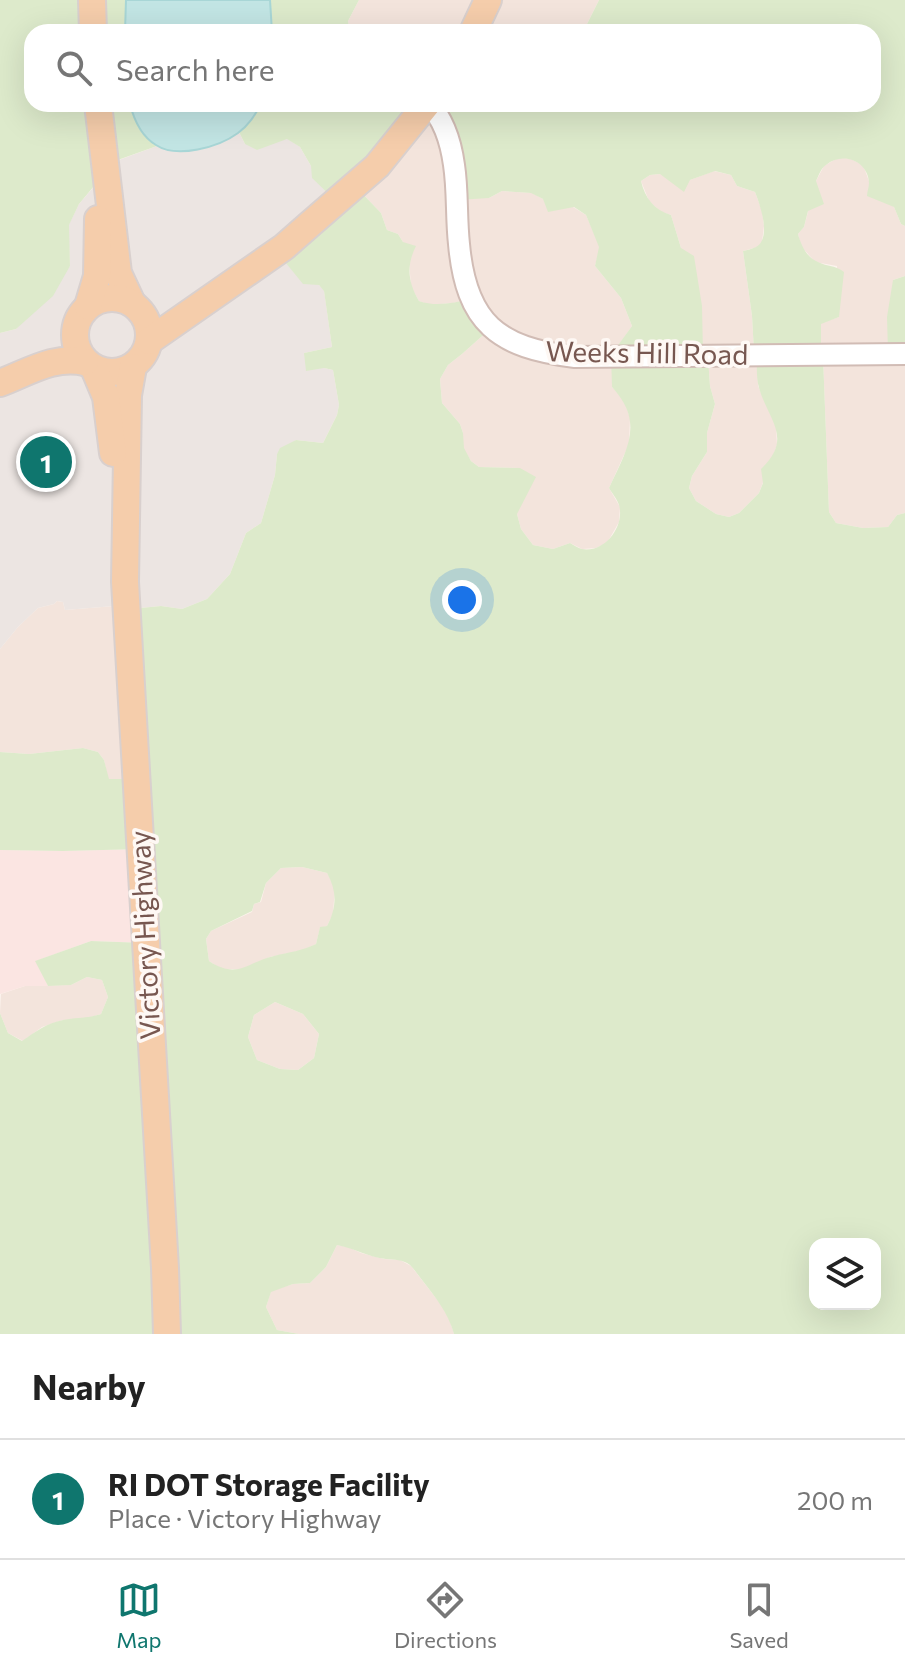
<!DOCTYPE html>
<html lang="en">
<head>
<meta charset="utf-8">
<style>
	:root { --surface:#fff; --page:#f2f2f2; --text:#222; --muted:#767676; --line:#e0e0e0; --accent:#0f766e }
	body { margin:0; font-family:Commissioner,sans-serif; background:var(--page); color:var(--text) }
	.controls { position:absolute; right:24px; bottom:24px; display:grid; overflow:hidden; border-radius:16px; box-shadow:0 8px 32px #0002 }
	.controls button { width:72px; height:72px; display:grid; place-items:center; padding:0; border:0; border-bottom:2px solid var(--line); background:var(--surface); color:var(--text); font:40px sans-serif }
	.you { position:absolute; left:462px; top:600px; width:28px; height:28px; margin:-20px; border:6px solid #fff; border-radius:50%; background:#1a73e8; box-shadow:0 0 0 12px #1a73e833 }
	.badge { display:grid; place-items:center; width:52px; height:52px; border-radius:50%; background:var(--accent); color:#fff; font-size:26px; font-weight:700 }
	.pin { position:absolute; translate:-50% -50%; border:4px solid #fff; box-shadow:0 2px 8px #0006 }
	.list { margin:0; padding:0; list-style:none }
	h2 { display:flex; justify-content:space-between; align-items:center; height:104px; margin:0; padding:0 32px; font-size:34px }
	h2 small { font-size:26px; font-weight:400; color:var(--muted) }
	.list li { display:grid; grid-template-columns:52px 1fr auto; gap:24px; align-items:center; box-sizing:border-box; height:120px; padding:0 32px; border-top:2px solid var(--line) }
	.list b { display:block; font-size:30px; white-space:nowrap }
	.list p { margin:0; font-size:26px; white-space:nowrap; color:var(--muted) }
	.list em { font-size:26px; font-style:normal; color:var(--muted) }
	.icon { flex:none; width:44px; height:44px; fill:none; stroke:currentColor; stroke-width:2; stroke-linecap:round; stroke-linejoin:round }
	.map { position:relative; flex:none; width:905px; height:1334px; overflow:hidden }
	.search { position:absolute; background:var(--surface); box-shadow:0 8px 32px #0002; left:24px; right:24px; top:24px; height:88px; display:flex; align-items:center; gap:20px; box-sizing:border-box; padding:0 28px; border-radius:24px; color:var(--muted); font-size:30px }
	.sheet { height:224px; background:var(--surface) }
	nav { display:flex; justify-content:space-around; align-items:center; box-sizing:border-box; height:112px; border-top:2px solid var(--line); background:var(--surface); font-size:22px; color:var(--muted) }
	nav a { display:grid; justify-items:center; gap:4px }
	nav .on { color:var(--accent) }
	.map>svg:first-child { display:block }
	.residential { fill:#f3e4dc }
	.commercial { fill:#fbe5e2 }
	.industrial { fill:#ece5e2 }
	.green { fill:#ddeacb; fill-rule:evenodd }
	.water { fill:#c2e5e4; stroke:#a8d6d6; stroke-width:2 }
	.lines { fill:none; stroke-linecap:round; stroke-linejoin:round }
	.minor-casing { stroke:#d1bcb5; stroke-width:24 }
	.major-casing { stroke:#d9d0ce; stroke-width:30 }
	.minor { stroke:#fff; stroke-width:20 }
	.major { stroke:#f5cdab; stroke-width:26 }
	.labels { text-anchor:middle; stroke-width:7; stroke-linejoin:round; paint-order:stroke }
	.street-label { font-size:28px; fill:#775750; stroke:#fef8f4 }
</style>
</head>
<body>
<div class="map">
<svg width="905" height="1334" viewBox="0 0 905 1334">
	<rect width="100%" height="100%" fill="#fcf3ed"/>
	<g class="residential">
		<path d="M 359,0 L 599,0 L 583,32 L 350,32 L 348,21 Z"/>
		<path d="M 422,110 L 489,198 L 502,191 L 532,193 L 543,199 L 573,207 L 586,215 L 600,247 L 595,266 L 621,298 L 632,326 L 612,355 L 612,387 L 624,400 L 630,418 L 629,444 L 609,488 L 620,507 L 619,522 L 607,543 L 596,548 L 582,549 L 570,543 L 553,549 L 533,545 L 521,529 L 517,514 L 520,468 L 479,467 L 471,461 L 463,448 L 463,433 L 460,424 L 442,403 L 440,379 L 448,365 L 462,354 L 490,329 L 471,299 L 453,303 L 429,305 L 419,301 L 411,287 L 409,259 L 403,242 L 398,234 L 387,230 L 381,213 L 357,188 Z"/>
		<path d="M 839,157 L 851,159 L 863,165 L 869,181 L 894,207 L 901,224 L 905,226 L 905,276 L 893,280 L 905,352 L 905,513 L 897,515 L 888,527 L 863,528 L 836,523 L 829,512 L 823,356 L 821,354 L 821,323 L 839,317 L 837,266 L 815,262 L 801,246 L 798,234 L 804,227 L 816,181 L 824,166 Z"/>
		<path d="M 714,171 L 731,175 L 737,186 L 755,192 L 762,211 L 764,226 L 762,242 L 758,247 L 743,251 L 752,316 L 754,352 L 757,355 L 758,386 L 776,426 L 777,445 L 759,493 L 739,513 L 729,517 L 716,514 L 696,501 L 689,488 L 692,476 L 707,452 L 707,433 L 715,404 L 710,386 L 708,357 L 703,354 L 681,248 L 671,215 L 661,212 L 649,201 L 641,181 L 650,175 L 660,174 L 690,180 Z"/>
		<path d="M 57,601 L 63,602 L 65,610 L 127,605 L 138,779 L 108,779 L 104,760 L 98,752 L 83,748 L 29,754 L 0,752 L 0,649 L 18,627 L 38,608 L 54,604 Z"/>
		<path d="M 302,867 L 327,873 L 335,887 L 333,914 L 327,926 L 320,928 L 316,944 L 304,950 L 270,957 L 244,969 L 221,969 L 209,961 L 206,939 L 211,931 L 252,912 L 254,904 L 261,902 L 266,883 L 281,868 Z"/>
		<path d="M 87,977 L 102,980 L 108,997 L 101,1014 L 85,1019 L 63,1020 L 42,1027 L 23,1041 L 8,1033 L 0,1013 L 1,994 L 25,986 L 71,985 Z"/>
		<path d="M 275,1002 L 303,1014 L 319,1034 L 314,1058 L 298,1070 L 280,1069 L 257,1060 L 248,1037 L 254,1015 Z"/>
		<path d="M 337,1245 L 348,1247 L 361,1253 L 384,1259 L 400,1260 L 411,1266 L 442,1306 L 450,1321 L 454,1334 L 299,1334 L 277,1330 L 266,1307 L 271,1291 L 293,1284 L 310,1283 L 326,1267 Z"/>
	</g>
	<path class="commercial" d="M 143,849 L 147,943 L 91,941 L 55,954 L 36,961 L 48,986 L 25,986 L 0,994 L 0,850 L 63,851 Z"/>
	<path class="industrial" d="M 239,132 L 245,144 L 288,139 L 300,147 L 311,166 L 338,203 L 319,285 L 324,290 L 332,347 L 304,353 L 324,368 L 333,370 L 339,405 L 337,415 L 323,443 L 296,440 L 277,454 L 275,475 L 261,523 L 246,533 L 230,574 L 207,599 L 182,609 L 161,606 L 130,609 L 127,605 L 65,610 L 63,602 L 57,601 L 54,604 L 38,608 L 18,627 L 0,649 L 0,333 L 16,329 L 70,266 L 68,226 L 79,204 L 116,161 L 157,146 L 183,152 L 217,144 Z"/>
	<g class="green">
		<path d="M 0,0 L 81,0 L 80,32 L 32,32 L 32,104 L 130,104 L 140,130 L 157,146 L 115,161 L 79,204 L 69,225 L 70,266 L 53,296 L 16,329 L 0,333 Z"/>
		<path d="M 83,0 L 126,0 L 125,32 L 82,32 Z"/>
		<path d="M 270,0 L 359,0 L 348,21 L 350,32 L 272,32 Z"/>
		<path d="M 599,0 L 905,0 L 905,226 L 901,224 L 894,207 L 867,196 C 867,192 869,187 869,183 C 868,161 843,151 826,165 C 821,168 819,175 816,181 L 824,204 L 808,211 L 804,227 L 798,234 C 801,245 807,258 818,262 C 828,267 835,265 844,272 L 839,317 L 821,324 L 821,353 L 823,356 L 829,512 L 836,523 L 863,528 L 888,527 L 897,515 L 905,513 L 905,1334 L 454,1334 C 448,1312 435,1297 422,1280 C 418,1275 414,1269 410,1265 C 402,1259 395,1260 386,1259 C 368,1257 354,1248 337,1245 L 326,1267 L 310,1283 L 293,1284 L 271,1292 L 266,1307 L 277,1330 L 299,1334 L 0,1334 L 0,1013 L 8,1033 L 22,1041 C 35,1032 47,1023 63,1020 C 77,1017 85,1019 101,1014 L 108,997 L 102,980 L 87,977 L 71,985 L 48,986 L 35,961 L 91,941 L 146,943 L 143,849 L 63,851 L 0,850 L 0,752 L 29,754 L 83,748 L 98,752 L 104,760 L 109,779 L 138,779 L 130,609 L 161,606 L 182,609 L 207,599 L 230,574 L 246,533 L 261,523 L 275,475 L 277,454 L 280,448 L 296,440 L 323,443 L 337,415 L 339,405 L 333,370 L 324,368 L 306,371 L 304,353 L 332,347 L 324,291 L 319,285 L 303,284 L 281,257 L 338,203 L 312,178 L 311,166 L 300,147 L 287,139 L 257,150 L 245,144 L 239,132 L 254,117 L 261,104 L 427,104 L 357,188 L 381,213 L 387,230 L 398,234 L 403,242 L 416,246 C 406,266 408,282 419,301 C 436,307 453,303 471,299 L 490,329 L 462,354 L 448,365 L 440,379 L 442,403 L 460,424 L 463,433 L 464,448 L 471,461 L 479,467 L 520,468 L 536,477 L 517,514 L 521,529 L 533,545 L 553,549 L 570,543 C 574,545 578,548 582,549 C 605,553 625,526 619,505 C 617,499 612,493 609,488 C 627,449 645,423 612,387 L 611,355 L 632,326 L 621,298 L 595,266 L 599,247 L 586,215 L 574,207 L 548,212 L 543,199 L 531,193 L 502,191 L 489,198 L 458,200 L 429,104 L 873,104 L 873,32 L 583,32 ZM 715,171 L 731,175 L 737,186 L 755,192 C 760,205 772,238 756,247 C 752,249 747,250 743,251 L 752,316 L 754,352 L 757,355 C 757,365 756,378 759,388 C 768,420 794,438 761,469 L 763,483 L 759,493 L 739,513 L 729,517 L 716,514 L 696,501 L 689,488 L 692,476 L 707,452 L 707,433 L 715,404 L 710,386 L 708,357 L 703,354 L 702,306 L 694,256 L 681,248 L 671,215 C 654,210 645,198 641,181 L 650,175 L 660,174 L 684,192 L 690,180 ZM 302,867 L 327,873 C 337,891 337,907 327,926 L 320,927 L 316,944 C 302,951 289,952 274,956 C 247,962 238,980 209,961 L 206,939 L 211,931 L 252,911 L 254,904 L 260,902 L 266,883 L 281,868 ZM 275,1002 L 303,1014 L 319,1034 L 314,1058 L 298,1070 L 280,1069 L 257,1060 L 248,1037 L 254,1015 ZM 815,1244 L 875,1244 L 875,1304 L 815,1304 Z"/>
		<path d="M 905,276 L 905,352 L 888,352 L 887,317 L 893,280 Z"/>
	</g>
	<g class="water">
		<path d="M 126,0 L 270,0 L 272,32 L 125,32 Z"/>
		<path d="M 130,104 L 261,104 C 255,115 249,125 238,133 C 219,147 177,159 156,145 C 141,136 134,120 130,104 Z"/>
	</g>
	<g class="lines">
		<defs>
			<path id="minor" d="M 429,104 C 444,120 451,143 454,165 C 458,191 456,217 459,244 C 466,323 498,348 575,357 L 905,354"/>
			<g id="major">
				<path d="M 92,0 L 93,32"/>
				<path d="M 473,32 L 488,0"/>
				<path d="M 98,104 L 118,273 L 132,303"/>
				<circle cx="112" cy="335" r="37"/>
				<path d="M 88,306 L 97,276 L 98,219"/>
				<path d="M 149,341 L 284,247 L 309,225 L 377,166 L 427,104"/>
				<path d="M 133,367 L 128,395 L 125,582 L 165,1268 L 167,1334"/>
				<path d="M 94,368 L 106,397 L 113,453"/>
				<path d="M 0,383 C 29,372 54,355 85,362"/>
			</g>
		</defs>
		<use href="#minor" class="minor-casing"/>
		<use href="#major" class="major-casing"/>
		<use href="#minor" class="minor"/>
		<use href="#major" class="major"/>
	</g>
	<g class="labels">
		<g class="street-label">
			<text transform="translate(647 353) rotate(1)" y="10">Weeks Hill Road</text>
			<text transform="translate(145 935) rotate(-93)" y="10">Victory Highway</text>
		</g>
	</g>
</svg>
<div class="controls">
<button><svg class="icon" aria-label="layers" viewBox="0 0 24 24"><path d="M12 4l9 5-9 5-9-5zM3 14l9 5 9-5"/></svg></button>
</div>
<div class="you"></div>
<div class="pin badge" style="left:46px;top:462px">1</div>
<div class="search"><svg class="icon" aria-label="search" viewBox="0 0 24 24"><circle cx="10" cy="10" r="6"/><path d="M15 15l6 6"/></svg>Search here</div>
</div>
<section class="sheet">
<h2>Nearby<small></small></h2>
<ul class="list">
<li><span class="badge">1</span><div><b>RI DOT Storage Facility</b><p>Place · Victory Highway</p></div><em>200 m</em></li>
</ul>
</section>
<nav>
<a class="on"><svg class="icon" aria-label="map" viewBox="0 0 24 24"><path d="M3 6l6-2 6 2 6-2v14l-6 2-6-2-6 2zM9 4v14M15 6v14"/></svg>Map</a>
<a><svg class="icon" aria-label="directions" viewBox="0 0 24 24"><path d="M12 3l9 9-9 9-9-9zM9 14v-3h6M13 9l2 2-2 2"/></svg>Directions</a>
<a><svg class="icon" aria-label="saved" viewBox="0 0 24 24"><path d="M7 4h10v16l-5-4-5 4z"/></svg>Saved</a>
</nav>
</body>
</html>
